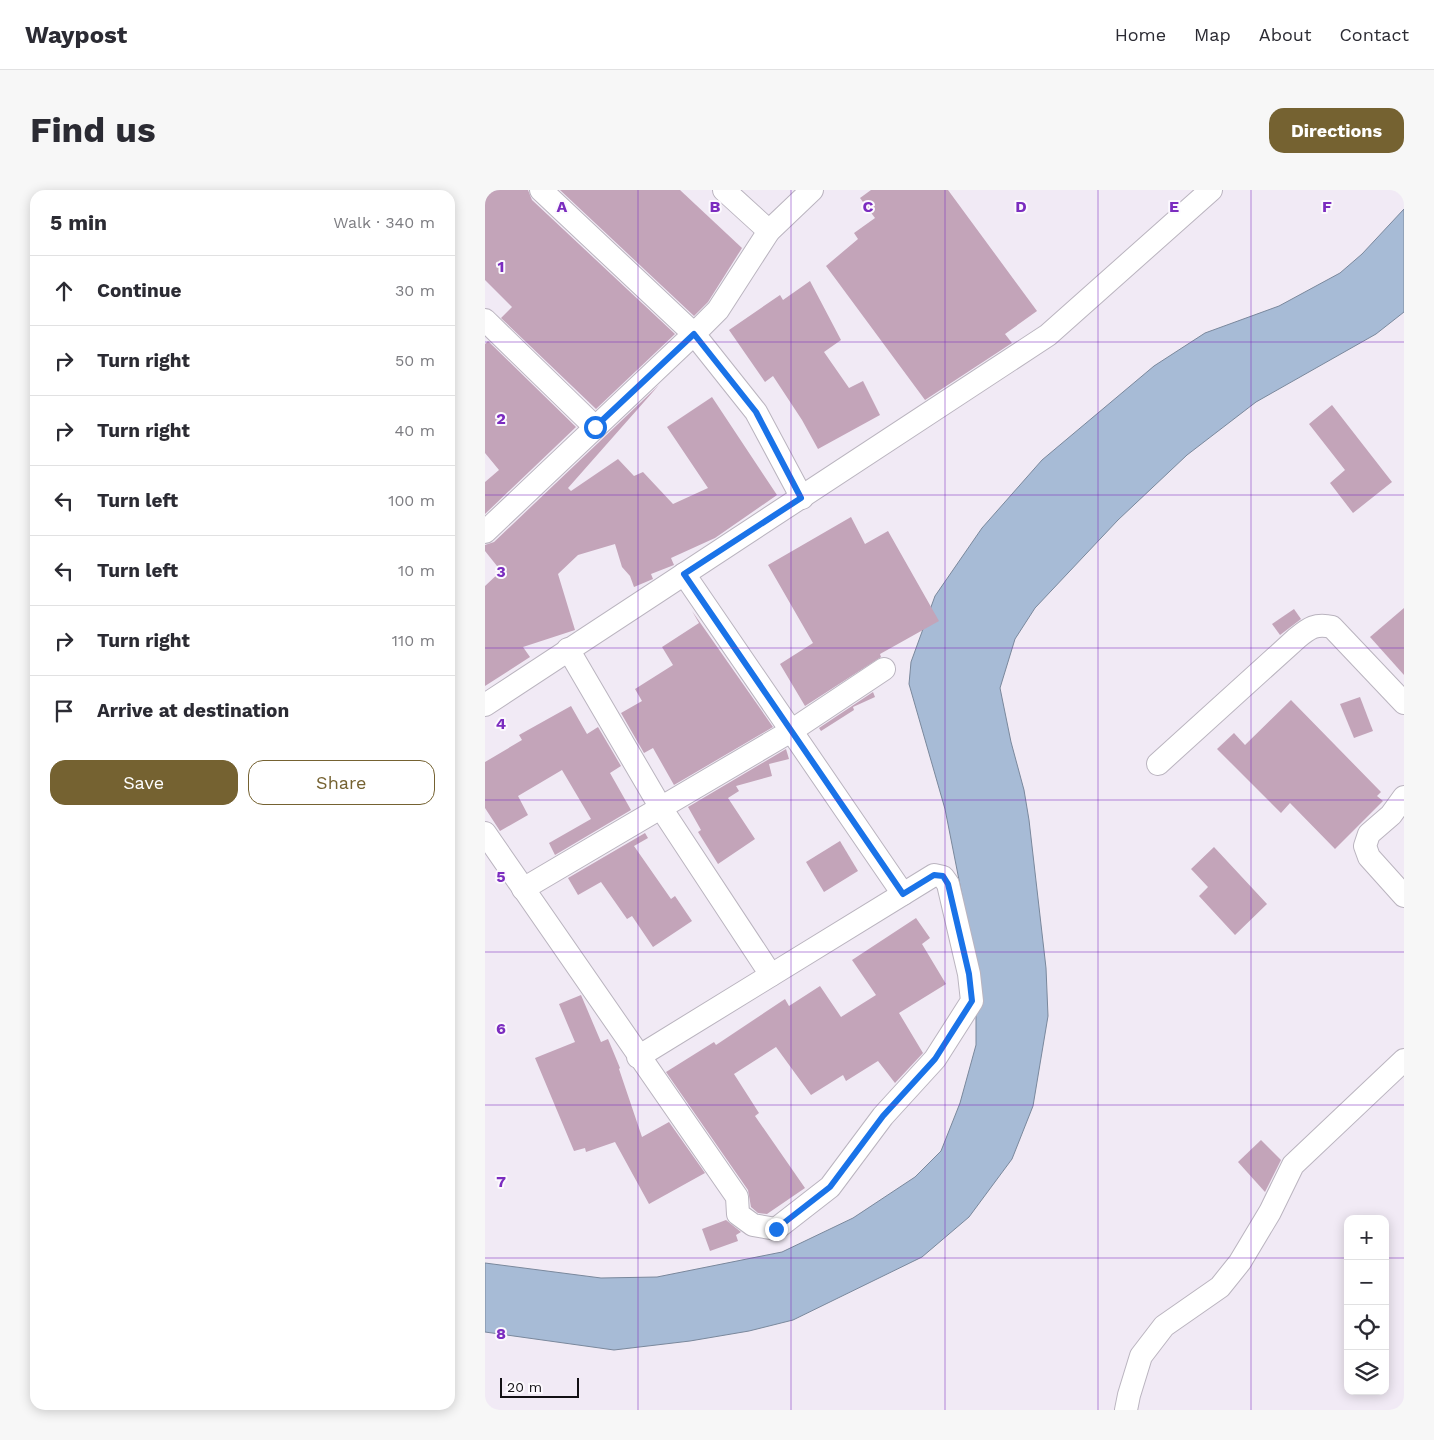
<!DOCTYPE html>
<html lang="en">
<head>
<meta charset="utf-8">
<style>
	:root { --surface:#fff; --page:#f7f7f7; --text:#2b2b33; --muted:#7c7c81; --line:#e1e1e2; --accent:#756231 }
	body { margin:0; font-family:"Work Sans",sans-serif; background:var(--page); color:var(--text) }
	.controls { position:absolute; right:15px; bottom:15px; display:grid; overflow:hidden; border-radius:10px; box-shadow:0 2px 12px #0003 }
	.controls button { width:45px; height:45px; display:grid; place-items:center; padding:0; border:0; border-bottom:1px solid var(--line); background:var(--surface); color:var(--text); font:25px sans-serif }
	.scale { position:absolute; left:15px; bottom:12px; width:79px; box-sizing:border-box; padding-left:5px; border:2px solid #121014; border-top:0; font-size:14px; line-height:18px; white-space:nowrap; color:#121014; -webkit-text-stroke:4px #fcf9fe; paint-order:stroke }
	.stop { position:absolute; width:15px; height:15px; margin:-11px; border:4px solid #1a73e8; border-radius:50%; background:#fff }
	.stop.end { background:#1a73e8; border-color:#fff; box-shadow:0 1px 5px #0008 }
	.list { margin:0; padding:0; list-style:none }
	h2 { display:flex; justify-content:space-between; align-items:center; height:65px; margin:0; padding:0 20px; font-size:21px }
	h2 small { font-size:16px; font-weight:400; color:var(--muted) }
	.list li { display:grid; grid-template-columns:32px 1fr auto; gap:15px; align-items:center; box-sizing:border-box; height:70px; padding:0 20px; border-top:1px solid var(--line) }
	.list b { display:block; font-size:19px; white-space:nowrap }
	.list em { font-size:16px; font-style:normal; color:var(--muted) }
	.actions { display:flex; gap:10px; padding:15px 20px }
	.actions a { flex:1; padding:11px 0; border:1px solid var(--accent); border-radius:15px; text-align:center; font-size:18px; color:var(--accent) }
	.actions .main { background:var(--accent); color:#fff }
	.icon { flex:none; width:28px; height:28px; fill:none; stroke:currentColor; stroke-width:2; stroke-linecap:round; stroke-linejoin:round }
	.map { position:relative; flex:none; width:919px; height:1220px; overflow:hidden; border-radius:15px }
	header { display:flex; align-items:center; gap:30px; box-sizing:border-box; height:70px; padding:0 25px; background:var(--surface); border-bottom:1px solid var(--line) }
	header strong { font-size:24px }
	nav { display:flex; gap:28px; margin-inline-start:auto; font-size:18px }
	.intro { display:flex; align-items:center; justify-content:space-between; box-sizing:border-box; height:120px; padding:0 30px }
	h1 { margin:0; font-size:35px }
	.button { padding:12px 22px; border-radius:15px; background:var(--accent); color:#fff; font-size:18px; font-weight:700 }
	main { display:flex; gap:30px; padding:0 30px }
	aside { flex:1; background:var(--surface); border-radius:15px; box-shadow:0 2px 12px #0003 }
	.map>svg:first-child { display:block }
	.water { fill:#a7bbd6; stroke:#7a889c }
	.building { fill:#c3a4b9 }
	.lines { fill:none; stroke-linecap:round; stroke-linejoin:round }
	.minor-casing { stroke:#bab4bf; stroke-width:24 }
	.minor { stroke:#fff; stroke-width:22 }
	.route { stroke:#1a73e8; stroke-width:6 }
	.grid { fill:none; stroke:#7b2cbf; stroke-width:1; stroke-opacity:0.55 }
	.grid-label { font-size:16px; text-anchor:middle; font-weight:bold; fill:#7b2cbf; stroke:#fcf9fe; stroke-width:4; stroke-linejoin:round; paint-order:stroke }
</style>
</head>
<body>
<header>
<strong>Waypost</strong>
<nav><a>Home</a><a>Map</a><a>About</a><a>Contact</a></nav>
</header>
<div class="intro"><h1>Find us</h1><a class="button">Directions</a></div>
<main>
<aside>
<h2>5 min<small>Walk · 340 m</small></h2>
<ul class="list">
<li><svg class="icon" aria-label="ahead" viewBox="0 0 24 24"><path d="M12 20V5M6 11l6-6 6 6"/></svg><div><b>Continue</b></div><em>30 m</em></li>
<li><svg class="icon" aria-label="right" viewBox="0 0 24 24"><path d="M7 20v-9h11M14 6l5 5-5 5"/></svg><div><b>Turn right</b></div><em>50 m</em></li>
<li><svg class="icon" aria-label="right" viewBox="0 0 24 24"><path d="M7 20v-9h11M14 6l5 5-5 5"/></svg><div><b>Turn right</b></div><em>40 m</em></li>
<li><svg class="icon" aria-label="left" viewBox="0 0 24 24"><path d="M17 20v-9H6M10 6l-5 5 5 5"/></svg><div><b>Turn left</b></div><em>100 m</em></li>
<li><svg class="icon" aria-label="left" viewBox="0 0 24 24"><path d="M17 20v-9H6M10 6l-5 5 5 5"/></svg><div><b>Turn left</b></div><em>10 m</em></li>
<li><svg class="icon" aria-label="right" viewBox="0 0 24 24"><path d="M7 20v-9h11M14 6l5 5-5 5"/></svg><div><b>Turn right</b></div><em>110 m</em></li>
<li><svg class="icon" aria-label="arrive" viewBox="0 0 24 24"><path d="M6 21V4h12l-3 4 3 4H6"/></svg><div><b>Arrive at destination</b></div></li>
</ul>
<div class="actions"><a class="main">Save</a><a>Share</a></div>
</aside>
<div class="map">
<svg width="919" height="1220" viewBox="0 0 919 1220">
	<rect width="100%" height="100%" fill="#f1eaf5"/>
	<path class="water" d="M 919,19 L 919,122 L 891,144 L 771,212 L 702,265 L 633,330 L 550,418 L 530,449 L 515,498 L 526,552 L 539,600 L 544,630 L 561,778 L 563,826 L 548,916 L 527,969 L 484,1027 L 437,1067 L 308,1130 L 264,1141 L 205,1151 L 129,1160 L 0,1142 L 0,1073 L 116,1088 L 172,1087 L 297,1062 L 368,1028 L 430,987 L 456,961 L 475,913 L 491,855 L 491,776 L 460,619 L 424,494 L 426,472 L 450,406 L 497,338 L 557,270 L 669,176 L 720,143 L 794,116 L 855,83 L 877,64 Z"/>
	<g class="building">
		<path d="M 0,0 L 43,0 L 47,10 L 190,144 L 111,219 L 16,128 L 27,117 L 0,90 Z"/>
		<path d="M 75,0 L 195,0 L 257,58 L 223,112 L 209,126 Z"/>
		<path d="M 386,0 L 463,0 L 552,121 L 520,144 L 527,153 L 440,210 L 341,76 L 373,49 L 369,43 L 390,28 L 375,8 Z"/>
		<path d="M 325,91 L 356,150 L 339,162 L 364,198 L 378,191 L 395,225 L 333,259 L 317,230 L 288,186 L 280,192 L 244,140 L 295,105 L 298,110 Z"/>
		<path d="M 3,151 L 91,237 L 0,324 L 0,292 L 14,280 L 0,263 L 0,154 Z"/>
		<path d="M 174,195 L 83,298 L 86,301 L 133,269 L 149,286 L 158,282 L 188,314 L 223,298 L 182,237 L 227,207 L 292,305 L 230,348 L 186,368 L 189,375 L 166,384 L 168,389 L 149,397 L 145,386 L 137,377 L 130,354 L 93,365 L 73,384 L 90,440 L 38,457 L 45,467 L 0,496 L 0,396 L 16,381 L 0,361 L 0,355 L 9,352 Z"/>
		<path d="M 847,215 L 907,292 L 868,323 L 845,293 L 860,280 L 824,234 Z"/>
		<path d="M 366,327 L 380,354 L 403,341 L 454,431 L 395,464 L 396,467 L 320,516 L 295,474 L 328,453 L 283,375 Z"/>
		<path d="M 919,418 L 919,485 L 885,447 Z"/>
		<path d="M 809,419 L 816,429 L 795,445 L 787,434 Z"/>
		<path d="M 207,421 L 288,537 L 189,595 L 168,558 L 159,563 L 136,523 L 157,511 L 150,499 L 188,475 L 177,457 L 214,433 Z"/>
		<path d="M 388,502 L 390,507 L 368,517 L 369,520 L 336,541 L 334,538 Z"/>
		<path d="M 875,507 L 888,541 L 869,548 L 855,514 Z"/>
		<path d="M 806,510 L 896,602 L 892,606 L 898,611 L 850,659 L 805,613 L 796,623 L 732,559 L 749,543 L 760,555 Z"/>
		<path d="M 86,516 L 102,544 L 113,537 L 136,576 L 125,583 L 146,620 L 70,665 L 64,653 L 106,629 L 77,580 L 33,606 L 43,625 L 15,641 L 0,618 L 0,572 L 37,550 L 34,545 Z"/>
		<path d="M 301,559 L 304,569 L 284,574 L 287,586 L 251,596 L 254,601 L 243,608 L 270,649 L 233,674 L 213,642 L 216,640 L 203,617 Z"/>
		<path d="M 160,643 L 163,648 L 149,656 L 186,709 L 190,706 L 207,731 L 168,757 L 147,726 L 142,729 L 116,692 L 93,705 L 83,688 Z"/>
		<path d="M 355,651 L 373,681 L 339,702 L 321,672 Z"/>
		<path d="M 729,657 L 782,714 L 750,745 L 714,706 L 723,697 L 706,679 Z"/>
		<path d="M 431,728 L 445,748 L 437,754 L 461,794 L 414,823 L 438,863 L 410,893 L 393,871 L 361,891 L 358,885 L 326,905 L 291,857 L 249,884 L 274,923 L 270,926 L 320,998 L 282,1024 L 273,1023 L 266,1017 L 263,1000 L 181,882 L 229,852 L 231,855 L 300,809 L 304,816 L 335,796 L 356,827 L 391,805 L 367,770 Z"/>
		<path d="M 96,805 L 116,852 L 123,849 L 135,878 L 134,879 L 157,947 L 184,932 L 220,983 L 164,1014 L 130,952 L 101,962 L 100,958 L 89,961 L 50,868 L 90,852 L 74,814 Z"/>
		<path d="M 776,950 L 796,970 L 780,1002 L 753,972 Z"/>
		<path d="M 241,1030 L 256,1042 L 251,1045 L 253,1051 L 225,1061 L 217,1039 Z"/>
	</g>
	<g class="lines">
		<defs>
			<g id="minor">
				<path d="M 239,0 L 284,41"/>
				<path d="M 0,130 L 110,237"/>
				<path d="M 317,308 L 271,222 L 209,144 L 233,120 L 284,41 L 327,0"/>
				<path d="M 0,342 L 209,144 L 56,0"/>
				<path d="M 199,384 L 418,704"/>
				<path d="M 83,459 L 176,618 L 286,785"/>
				<path d="M 0,515 L 563,145 L 726,0"/>
				<path d="M 673,574 L 812,448 C 824,438 831,433 847,437 L 919,513"/>
				<path d="M 919,607 L 906,625 L 884,644 L 880,656 L 884,667 L 919,706"/>
				<path d="M 0,643 L 252,1007 L 253,1024 L 268,1035 L 291,1039 L 345,997 L 398,926 L 450,869 L 487,811 L 484,784 L 463,694 L 458,687 L 449,685 L 153,867"/>
				<path d="M 38,699 L 306,541 L 399,479"/>
				<path d="M 641,1220 L 644,1205 L 656,1166 L 679,1136 L 735,1097 L 755,1072 L 785,1022 L 808,975 L 919,870"/>
			</g>
		</defs>
		<use href="#minor" class="minor-casing"/>
		<use href="#minor" class="minor"/>
	</g>
	<g class="lines">
		<path class="route" d="M 110,237 L 209,144 L 271,222 L 316,308 L 199,384 L 418,704 L 449,685 L 458,686 L 463,694 L 484,784 L 487,811 L 450,869 L 398,926 L 345,997 L 291,1039"/>
	</g>
	<path class="grid" d="M 153,0 L 153,1220M 306,0 L 306,1220M 460,0 L 460,1220M 613,0 L 613,1220M 766,0 L 766,1220M 0,152 L 919,152M 0,305 L 919,305M 0,458 L 919,458M 0,610 L 919,610M 0,762 L 919,762M 0,915 L 919,915M 0,1068 L 863,1068M 900,1068 L 919,1068"/>
	<g class="grid-label">
		<text x="77" y="22">A</text>
		<text x="230" y="22">B</text>
		<text x="383" y="22">C</text>
		<text x="536" y="22">D</text>
		<text x="689" y="22">E</text>
		<text x="842" y="22">F</text>
		<text x="16" y="82">1</text>
		<text x="16" y="234">2</text>
		<text x="16" y="387">3</text>
		<text x="16" y="539">4</text>
		<text x="16" y="692">5</text>
		<text x="16" y="844">6</text>
		<text x="16" y="997">7</text>
		<text x="16" y="1149">8</text>
	</g>
</svg>
<div class="controls">
<button>+</button>
<button>−</button>
<button><svg class="icon" aria-label="locate" viewBox="0 0 24 24"><circle cx="12" cy="12" r="6"/><path d="M12 2v4M12 18v4M2 12h4M18 12h4"/></svg></button>
<button><svg class="icon" aria-label="layers" viewBox="0 0 24 24"><path d="M12 4l9 5-9 5-9-5zM3 14l9 5 9-5"/></svg></button>
</div>
<div class="scale">20 m</div>
<div class="stop" style="left:110px;top:237px"></div>
<div class="stop end" style="left:291px;top:1039px"></div>
</div>
</main>
</body>
</html>
